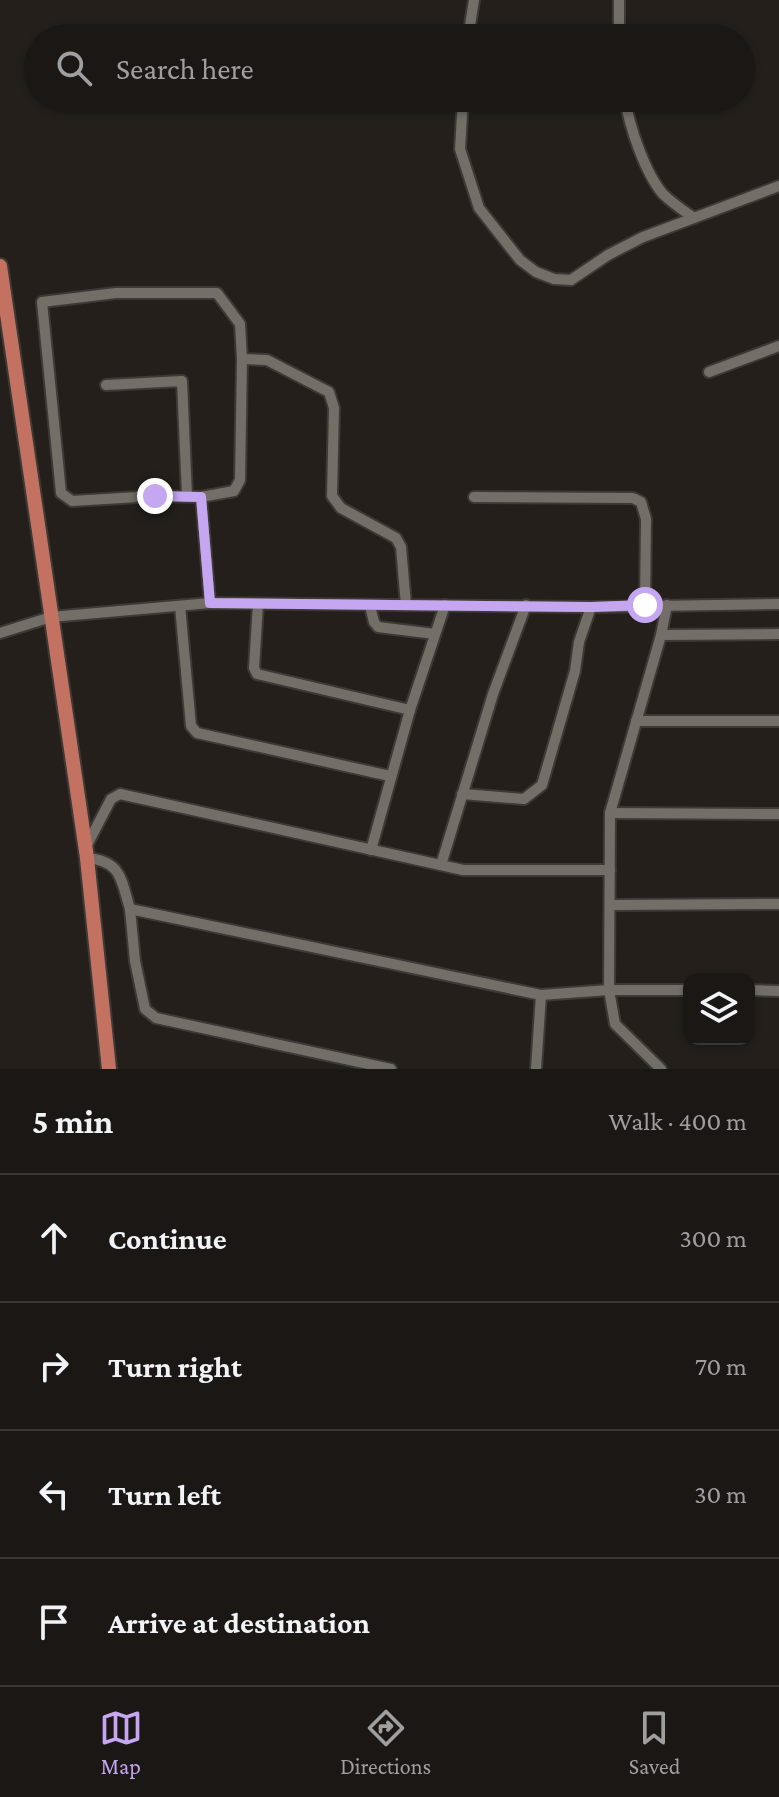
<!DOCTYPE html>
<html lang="en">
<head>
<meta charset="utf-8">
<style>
	:root { --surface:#1b1714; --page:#24201d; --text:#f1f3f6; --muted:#a09fa0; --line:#393634; --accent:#c5a7f1 }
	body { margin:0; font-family:"Crimson Pro",serif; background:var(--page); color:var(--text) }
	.controls { position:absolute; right:24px; bottom:24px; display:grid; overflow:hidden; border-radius:16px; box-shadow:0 2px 6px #0004 }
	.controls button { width:72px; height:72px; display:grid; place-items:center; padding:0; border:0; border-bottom:2px solid var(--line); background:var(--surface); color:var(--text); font:40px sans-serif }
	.stop { position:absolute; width:24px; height:24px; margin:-18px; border:6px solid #c5a7f1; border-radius:50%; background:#fff }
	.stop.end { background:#c5a7f1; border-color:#fff; box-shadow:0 2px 8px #0008 }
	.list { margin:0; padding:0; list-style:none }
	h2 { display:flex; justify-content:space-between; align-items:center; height:104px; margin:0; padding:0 32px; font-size:34px }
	h2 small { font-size:26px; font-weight:400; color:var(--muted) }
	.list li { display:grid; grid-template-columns:52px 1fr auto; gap:24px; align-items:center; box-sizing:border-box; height:128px; padding:0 32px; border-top:2px solid var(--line) }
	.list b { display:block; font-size:30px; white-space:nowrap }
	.list em { font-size:26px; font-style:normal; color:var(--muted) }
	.icon { flex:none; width:44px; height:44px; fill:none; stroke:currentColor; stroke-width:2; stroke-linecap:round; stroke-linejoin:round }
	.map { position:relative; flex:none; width:779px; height:1069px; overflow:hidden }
	.search { position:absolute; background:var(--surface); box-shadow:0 2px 6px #0004; left:24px; right:24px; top:24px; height:88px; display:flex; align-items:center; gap:20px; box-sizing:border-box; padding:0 28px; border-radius:44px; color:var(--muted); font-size:30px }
	.sheet { height:616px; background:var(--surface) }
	nav { display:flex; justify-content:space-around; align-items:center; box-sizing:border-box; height:112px; border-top:2px solid var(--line); background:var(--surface); font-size:22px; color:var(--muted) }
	nav a { display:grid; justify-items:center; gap:4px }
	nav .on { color:var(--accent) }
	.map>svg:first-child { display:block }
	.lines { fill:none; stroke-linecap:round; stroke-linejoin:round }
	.minor-casing { stroke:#3d3936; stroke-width:14 }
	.major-casing { stroke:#3d3936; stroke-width:18 }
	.minor { stroke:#746e68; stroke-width:10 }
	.major { stroke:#c37262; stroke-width:14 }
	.route { stroke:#c5a7f1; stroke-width:10 }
</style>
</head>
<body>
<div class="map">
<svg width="779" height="1069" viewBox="0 0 779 1069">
	<rect width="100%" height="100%" fill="#241f1a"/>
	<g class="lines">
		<defs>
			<g id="minor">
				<path d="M 619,0 L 619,38"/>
				<path d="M 468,38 L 474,0"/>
				<path d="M 463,98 L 460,149 L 479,208 L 520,260 L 536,272 L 554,279 L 571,280 L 608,255 L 643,237 L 779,186"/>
				<path d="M 625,98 C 629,126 645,173 663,194 C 672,203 684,211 694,218"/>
				<path d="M 116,293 L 217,293 L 240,324 L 242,359 L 240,480 L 234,491 L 201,497 L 155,496 L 72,501 L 61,493 L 42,302 Z"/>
				<path d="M 242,359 L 267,360 L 329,392 L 334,408 L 332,496 L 341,508 L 396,538 L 401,547 L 406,605"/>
				<path d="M 709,372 L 779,346"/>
				<path d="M 106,385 L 182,381 L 187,496"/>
				<path d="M 201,497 L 210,603"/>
				<path d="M 474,497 L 633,498 L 641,502 L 646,519 L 645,605"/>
				<path d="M 258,604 L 254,668 L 257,674 L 410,710"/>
				<path d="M 180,606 L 191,726 L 197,733 L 390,776"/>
				<path d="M 370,606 L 374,622 L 378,627 L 435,634"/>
				<path d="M 0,633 L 51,617 L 210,603 L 591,607 L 779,604"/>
				<path d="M 661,635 L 779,634"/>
				<path d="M 636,721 L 779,721"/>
				<path d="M 462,794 L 524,799 L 542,785 L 575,671 L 579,642 L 591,607"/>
				<path d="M 610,813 L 779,814"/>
				<path d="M 86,847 L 111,799 L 120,794 L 463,870 L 610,870"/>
				<path d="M 371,850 L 410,710 L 445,605"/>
				<path d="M 87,858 C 122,861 121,880 130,909 L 541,995 L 609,990 L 689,990"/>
				<path d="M 441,865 L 493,694 L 526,605"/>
				<path d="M 611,905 L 779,904"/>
				<path d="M 130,909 L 135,961 L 145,1009 L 156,1018 L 391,1069"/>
				<path d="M 749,990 L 779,991"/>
				<path d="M 536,1069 L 541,995"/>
				<path d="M 661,1069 L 615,1024 L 609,990 L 610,813 L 661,635 L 667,605"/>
			</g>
			<path id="major" d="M 0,266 L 87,858 L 109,1069"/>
		</defs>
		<use href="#minor" class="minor-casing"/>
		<use href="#major" class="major-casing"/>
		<use href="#minor" class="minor"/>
		<use href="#major" class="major"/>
	</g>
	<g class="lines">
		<path class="route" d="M 155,496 L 201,497 L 210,603 L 591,607 L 645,605"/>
	</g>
</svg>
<div class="controls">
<button><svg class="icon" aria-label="layers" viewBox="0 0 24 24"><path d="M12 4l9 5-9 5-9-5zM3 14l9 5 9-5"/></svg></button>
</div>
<div class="stop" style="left:645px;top:605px"></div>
<div class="stop end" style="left:155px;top:496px"></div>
<div class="search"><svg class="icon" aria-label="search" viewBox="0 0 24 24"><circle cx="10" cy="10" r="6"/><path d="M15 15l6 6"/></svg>Search here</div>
</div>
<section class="sheet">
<h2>5 min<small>Walk · 400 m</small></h2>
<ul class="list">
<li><svg class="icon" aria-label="ahead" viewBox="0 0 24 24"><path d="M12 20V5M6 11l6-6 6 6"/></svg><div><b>Continue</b></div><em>300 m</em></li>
<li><svg class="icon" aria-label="right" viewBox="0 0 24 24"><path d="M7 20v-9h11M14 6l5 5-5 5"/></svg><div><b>Turn right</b></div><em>70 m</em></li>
<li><svg class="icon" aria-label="left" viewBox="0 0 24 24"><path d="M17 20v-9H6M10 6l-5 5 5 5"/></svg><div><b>Turn left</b></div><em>30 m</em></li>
<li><svg class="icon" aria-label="arrive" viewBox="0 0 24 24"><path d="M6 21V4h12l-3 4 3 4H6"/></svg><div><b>Arrive at destination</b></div></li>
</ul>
</section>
<nav>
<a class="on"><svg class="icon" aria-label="map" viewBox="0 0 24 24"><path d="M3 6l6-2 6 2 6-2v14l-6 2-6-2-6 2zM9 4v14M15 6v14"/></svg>Map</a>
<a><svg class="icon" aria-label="directions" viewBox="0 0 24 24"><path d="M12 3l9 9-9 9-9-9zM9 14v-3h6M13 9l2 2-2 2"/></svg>Directions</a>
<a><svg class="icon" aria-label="saved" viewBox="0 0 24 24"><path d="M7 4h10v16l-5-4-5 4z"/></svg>Saved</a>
</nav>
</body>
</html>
